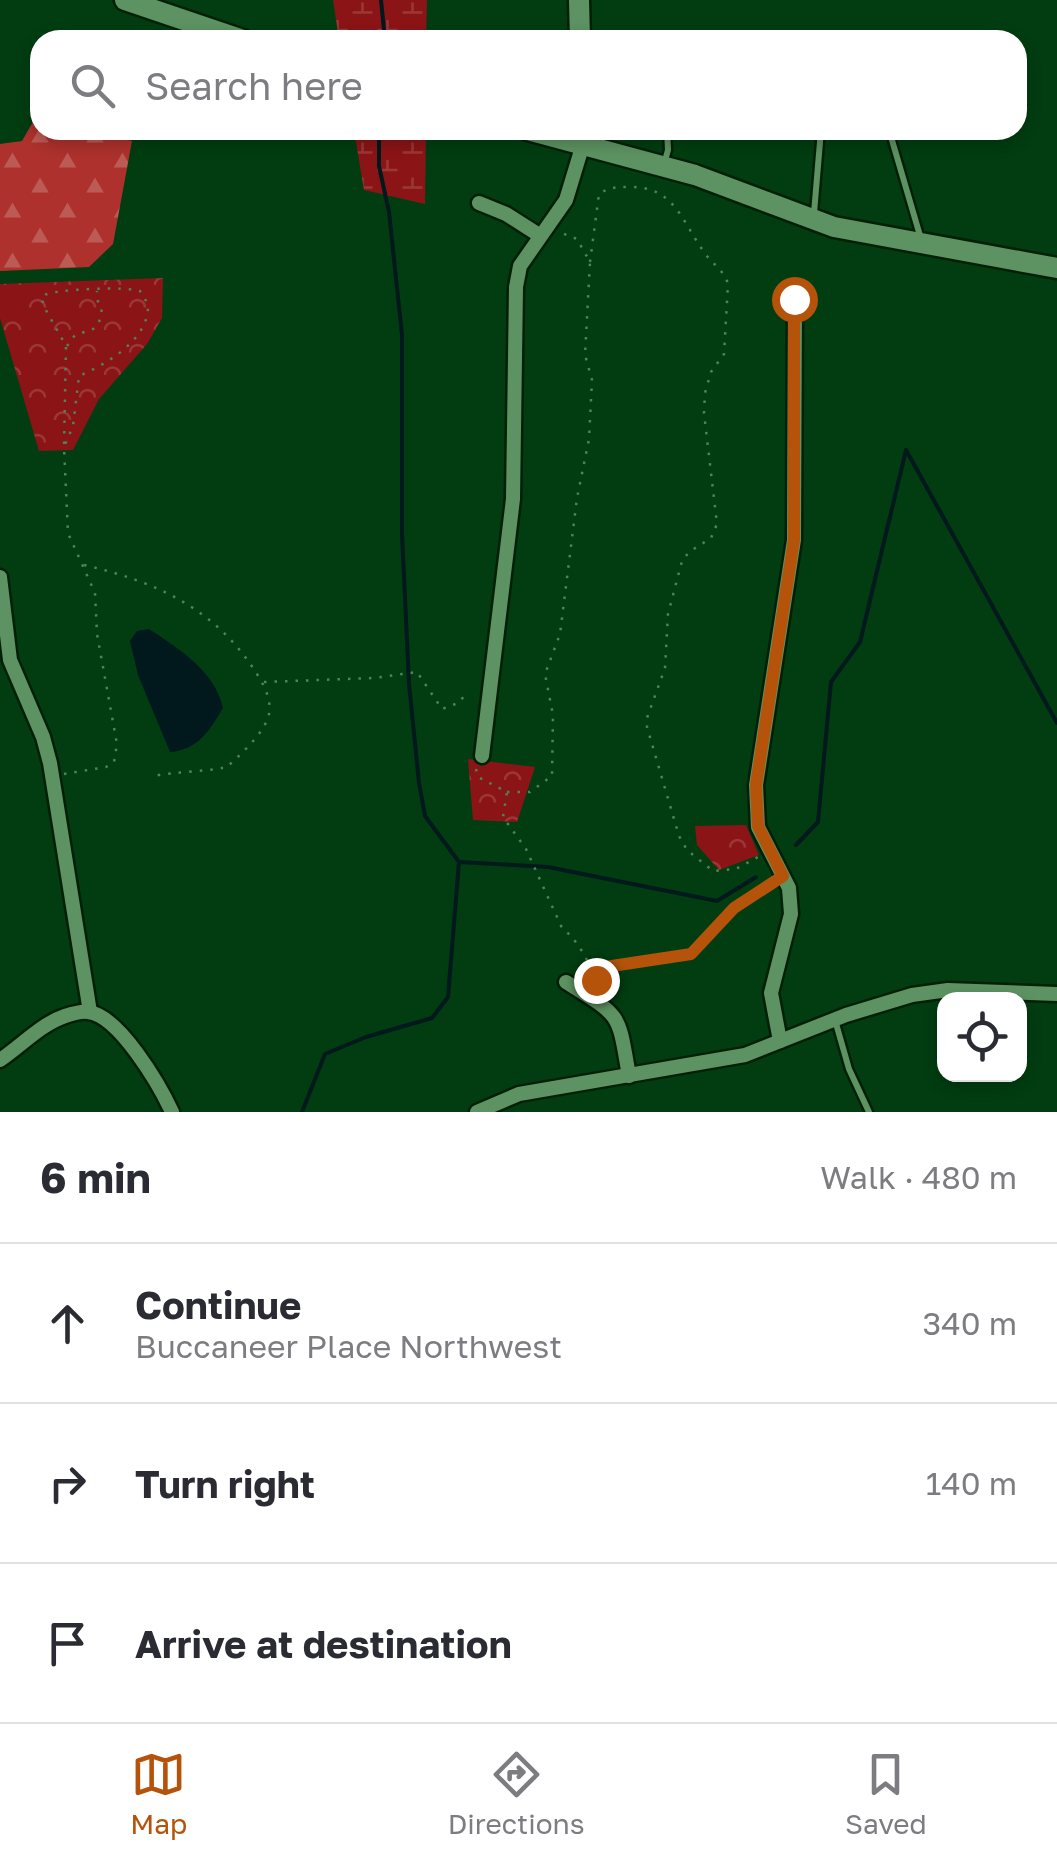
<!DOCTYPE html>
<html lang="en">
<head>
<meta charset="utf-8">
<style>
	:root { --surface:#fff; --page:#f7f7f7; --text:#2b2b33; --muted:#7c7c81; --line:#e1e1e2; --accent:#b45309 }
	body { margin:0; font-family:"Golos Text",sans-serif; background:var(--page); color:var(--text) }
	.controls { position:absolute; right:30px; bottom:30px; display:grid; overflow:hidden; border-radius:20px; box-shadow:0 5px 15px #0003 }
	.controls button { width:90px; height:90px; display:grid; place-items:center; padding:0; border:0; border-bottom:2px solid var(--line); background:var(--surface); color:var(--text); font:50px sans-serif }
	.stop { position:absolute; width:30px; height:30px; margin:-22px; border:8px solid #b45309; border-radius:50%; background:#fff }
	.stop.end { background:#b45309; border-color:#fff; box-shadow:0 2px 10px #0008 }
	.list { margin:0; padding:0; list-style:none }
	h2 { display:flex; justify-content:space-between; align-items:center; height:130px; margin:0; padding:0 40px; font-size:42px }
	h2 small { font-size:32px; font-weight:400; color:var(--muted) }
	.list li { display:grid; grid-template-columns:65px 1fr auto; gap:30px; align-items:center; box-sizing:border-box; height:160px; padding:0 40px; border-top:2px solid var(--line) }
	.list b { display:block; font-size:38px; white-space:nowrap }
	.list p { margin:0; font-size:32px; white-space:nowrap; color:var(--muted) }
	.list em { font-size:32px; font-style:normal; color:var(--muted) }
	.icon { flex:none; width:55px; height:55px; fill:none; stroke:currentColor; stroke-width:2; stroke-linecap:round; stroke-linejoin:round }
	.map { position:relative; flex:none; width:1057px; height:1112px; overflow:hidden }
	.search { position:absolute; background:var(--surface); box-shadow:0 5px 15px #0003; left:30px; right:30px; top:30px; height:110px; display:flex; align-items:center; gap:25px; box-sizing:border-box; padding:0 35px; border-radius:30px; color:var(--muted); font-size:38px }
	.sheet { height:610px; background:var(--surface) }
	nav { display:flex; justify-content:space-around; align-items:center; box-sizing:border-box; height:140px; border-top:2px solid var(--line); background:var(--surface); font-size:28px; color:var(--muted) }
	nav a { display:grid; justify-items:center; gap:5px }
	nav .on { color:var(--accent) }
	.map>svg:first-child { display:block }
	.forest { fill:url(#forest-firs) }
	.wetland { fill:url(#wetland-marsh) }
	.park { fill:url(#park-crowns) }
	.water { fill:#01191d }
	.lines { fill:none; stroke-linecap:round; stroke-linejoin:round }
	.stream { stroke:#01191d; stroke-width:4 }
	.lane-casing { stroke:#041f08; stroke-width:11 }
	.street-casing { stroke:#041f08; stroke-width:19 }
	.secondary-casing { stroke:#041f08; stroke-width:25 }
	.path { stroke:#51825b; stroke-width:2.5; stroke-dasharray:2.5 8; stroke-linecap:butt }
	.lane { stroke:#5d9362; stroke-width:6 }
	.street { stroke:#5d9362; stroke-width:14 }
	.secondary { stroke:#5d9362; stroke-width:20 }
	.route { stroke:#b45309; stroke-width:12 }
</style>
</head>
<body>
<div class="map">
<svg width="1057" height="1112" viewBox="0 0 1057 1112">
	<defs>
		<pattern id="forest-firs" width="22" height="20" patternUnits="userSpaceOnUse" patternTransform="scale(2.5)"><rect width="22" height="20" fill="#ae312d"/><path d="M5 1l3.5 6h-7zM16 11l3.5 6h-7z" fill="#bc5a55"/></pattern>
		<pattern id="wetland-marsh" width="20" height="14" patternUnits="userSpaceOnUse" patternTransform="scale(2.5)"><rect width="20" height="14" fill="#8b1416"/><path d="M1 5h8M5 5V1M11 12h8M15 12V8" fill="none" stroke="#9b3737"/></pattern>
		<pattern id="park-crowns" width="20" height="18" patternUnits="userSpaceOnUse" patternTransform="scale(2.5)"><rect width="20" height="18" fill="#8b1416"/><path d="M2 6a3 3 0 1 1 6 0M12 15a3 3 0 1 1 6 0" fill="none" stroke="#9b3737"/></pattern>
	</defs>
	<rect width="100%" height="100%" fill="#013d10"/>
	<path class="forest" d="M 38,113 L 40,130 L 96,130 L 132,141 L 113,244 L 89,267 L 0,271 L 0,144 L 22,141 Z"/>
	<g class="wetland">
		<path d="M 333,0 L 427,0 L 426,40 L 339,40 Z"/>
		<path d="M 354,130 L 426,130 L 425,204 L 364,190 Z"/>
	</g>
	<g class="park">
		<path d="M 163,278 L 162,318 L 147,344 L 99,399 L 73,450 L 39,451 L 0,318 L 0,284 Z"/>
		<path d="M 468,759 L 535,767 L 517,822 L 473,820 Z"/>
		<path d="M 746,825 L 759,855 L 719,870 L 697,845 L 695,826 Z"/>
	</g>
	<path class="water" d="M 149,629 C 178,648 215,671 223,708 C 210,730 198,750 170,752 L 138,675 L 130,641 L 137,631 Z"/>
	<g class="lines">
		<g class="stream">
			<path d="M 381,0 L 385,40"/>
			<path d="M 906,450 L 1057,723"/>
			<path d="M 796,845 L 818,822 L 831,682 L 860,642 L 906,450"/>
			<path d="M 459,862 L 548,867 L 717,901 L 756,877"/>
			<path d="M 302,1112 L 325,1054 L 366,1037 L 432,1018 L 448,997 L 459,862 L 425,816 L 419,783 L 409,684 L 402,534 L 402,335 L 389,212 L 379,166 L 379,130"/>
		</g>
		<defs>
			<g id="lane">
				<path d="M 889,130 L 921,239"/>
				<path d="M 664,164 L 668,150 L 667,130"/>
				<path d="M 814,213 L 821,130"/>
				<path d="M 835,1020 L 849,1069 L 869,1112"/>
			</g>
			<g id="street">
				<path d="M 479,203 L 506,214 L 539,235"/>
				<path d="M 0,577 L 10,660 L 43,737 L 50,763 L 90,1012"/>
				<path d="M 482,756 L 513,499 L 516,287 L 520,266 L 566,200 L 583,144"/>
				<path d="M 566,982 C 622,1017 618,1012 629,1076"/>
				<path d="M 780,1041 L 771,993 L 791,914 L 789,888 L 758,827 L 756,785 L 794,540 L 795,299"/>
				<path d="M 0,1060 C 21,1046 41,1024 65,1016 C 71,1014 82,1011 88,1012 C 119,1015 160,1086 172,1112"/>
				<path d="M 477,1112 L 519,1094 L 745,1055 L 846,1015 L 912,995 L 948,990 L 1057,994"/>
			</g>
			<g id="secondary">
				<path d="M 125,0 L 243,40"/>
				<path d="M 579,0 L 580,40"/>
				<path d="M 528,130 L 695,175 L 834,227 L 1057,268"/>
			</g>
		</defs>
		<use href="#lane" class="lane-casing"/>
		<use href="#street" class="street-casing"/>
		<use href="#secondary" class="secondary-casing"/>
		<g class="path">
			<path d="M 590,262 L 599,194 C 609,187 617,187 630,187 C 675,187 681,220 704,252 C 712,264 724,270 728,284 L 724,354 L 711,372 L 705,393 L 704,413 L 717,524 L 711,538 L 689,552 L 682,561 L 668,614 L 665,668 L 647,718 L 647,727 L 679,836 L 687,850 L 713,871 L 736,869 L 758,857"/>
			<path d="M 67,346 L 75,335 C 95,328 99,332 102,307 L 97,300 L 97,291"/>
			<path d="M 84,565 C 157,582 216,609 257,674 C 265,687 273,702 268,718 C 261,736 242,753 228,766 C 219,771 171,772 154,776"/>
			<path d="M 264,682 L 374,678 L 417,672 L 442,709 L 458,703 L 467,693"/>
			<path d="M 476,769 L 478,777 L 507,792 L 503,817 L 526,849 L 562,928 C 578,940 589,962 596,981 L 594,986"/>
			<path d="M 64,774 L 106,767 L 114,762 L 117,744 L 97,634 L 95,593 L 68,533 L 64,447 L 66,346 L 43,305 L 42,296 C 53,289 126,286 140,291 L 148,304 C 150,339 107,364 79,376 L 73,426 L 64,447"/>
			<path d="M 507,792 L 530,792 L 552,776 L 553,715 L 545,674 L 560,634 L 577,498 L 589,439 L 592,380 L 585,355 L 590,262 L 577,239 L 559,232"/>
			<path d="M 592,969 L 691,955 L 734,908 L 773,881"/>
		</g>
		<use href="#lane" class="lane"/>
		<use href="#street" class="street"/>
		<use href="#secondary" class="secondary"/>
	</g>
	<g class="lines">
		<path class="route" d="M 596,980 L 592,969 L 691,954 L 734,908 L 783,876 L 758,826 L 756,785 L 794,540 L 794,299"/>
	</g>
</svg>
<div class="controls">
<button><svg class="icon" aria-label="locate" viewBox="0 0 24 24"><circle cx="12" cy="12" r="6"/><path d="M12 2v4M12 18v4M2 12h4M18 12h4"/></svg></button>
</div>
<div class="stop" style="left:794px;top:299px"></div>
<div class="stop end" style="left:596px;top:980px"></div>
<div class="search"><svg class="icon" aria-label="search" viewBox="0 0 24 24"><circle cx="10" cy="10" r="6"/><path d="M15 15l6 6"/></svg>Search here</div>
</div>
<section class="sheet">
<h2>6 min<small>Walk · 480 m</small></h2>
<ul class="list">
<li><svg class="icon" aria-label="ahead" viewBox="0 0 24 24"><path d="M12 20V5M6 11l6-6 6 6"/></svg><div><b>Continue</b><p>Buccaneer Place Northwest</p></div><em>340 m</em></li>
<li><svg class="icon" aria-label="right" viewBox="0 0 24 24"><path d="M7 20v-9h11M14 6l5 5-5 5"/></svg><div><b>Turn right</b></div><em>140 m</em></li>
<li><svg class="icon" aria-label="arrive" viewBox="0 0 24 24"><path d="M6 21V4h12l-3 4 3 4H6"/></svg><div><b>Arrive at destination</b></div></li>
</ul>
</section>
<nav>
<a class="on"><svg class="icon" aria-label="map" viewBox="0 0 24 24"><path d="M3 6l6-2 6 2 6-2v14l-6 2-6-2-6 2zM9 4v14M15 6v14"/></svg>Map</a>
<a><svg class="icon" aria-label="directions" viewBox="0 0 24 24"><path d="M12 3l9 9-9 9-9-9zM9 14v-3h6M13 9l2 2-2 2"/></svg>Directions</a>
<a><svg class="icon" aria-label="saved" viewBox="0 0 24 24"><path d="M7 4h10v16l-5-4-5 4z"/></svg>Saved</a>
</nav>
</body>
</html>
